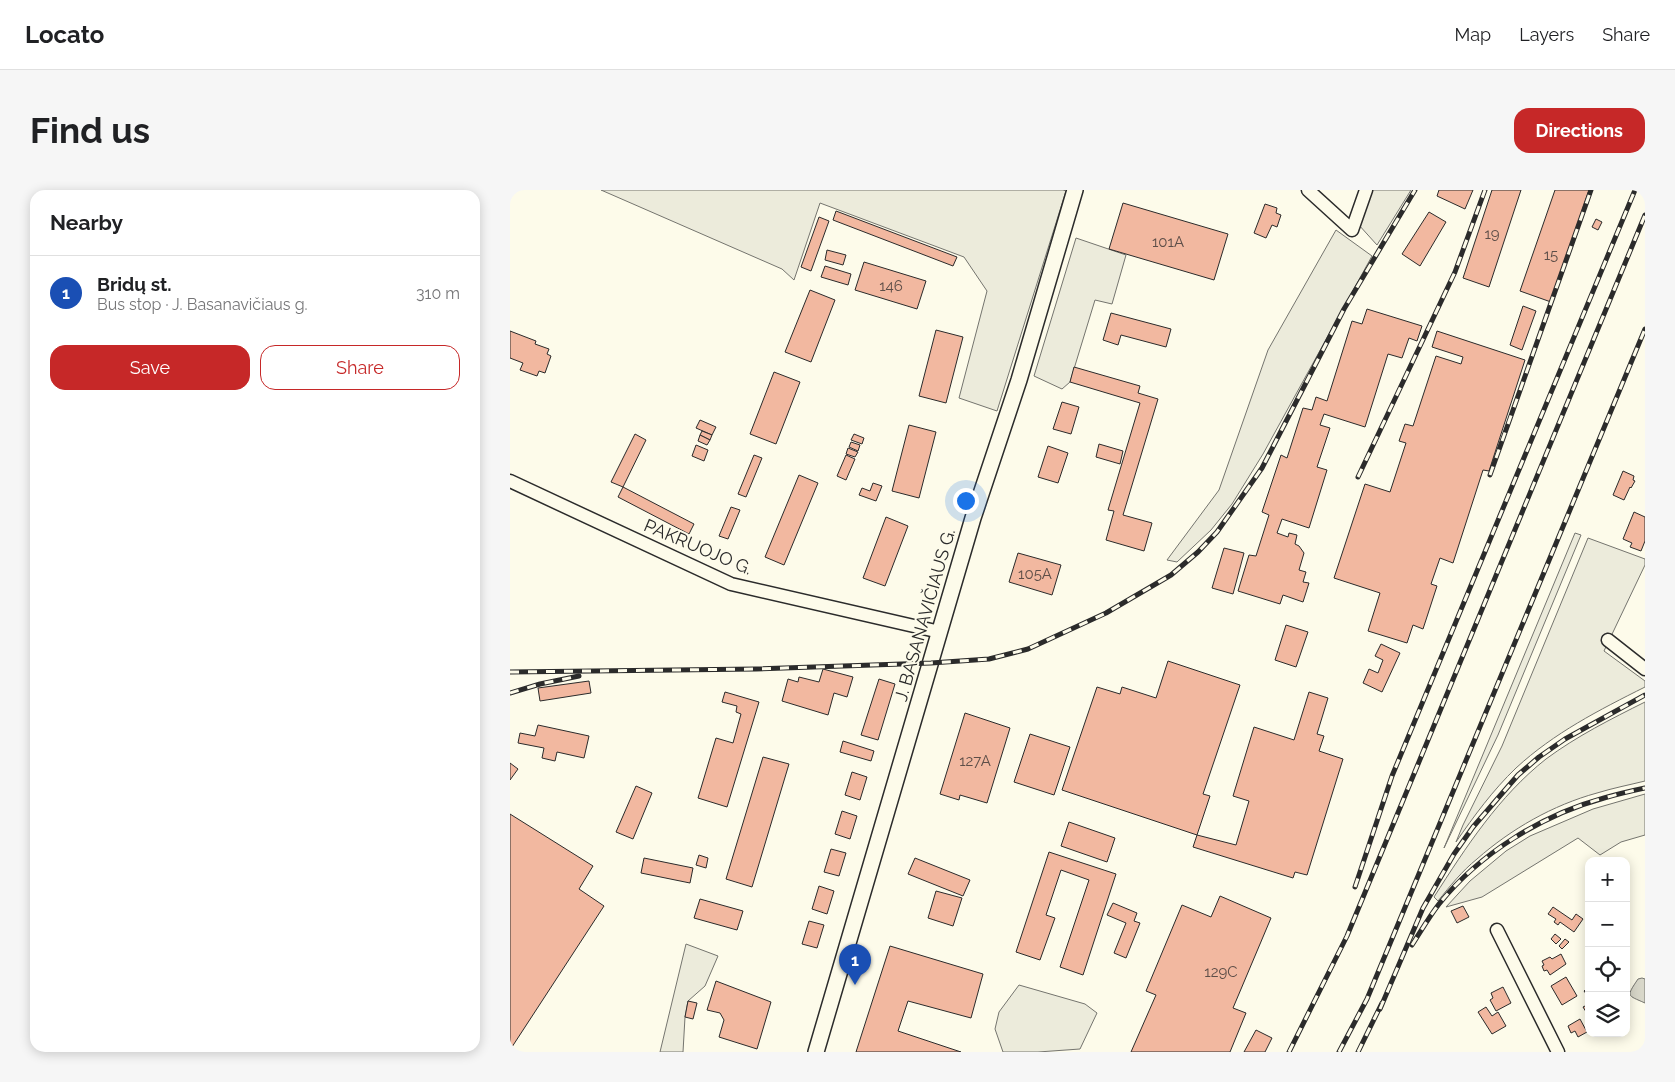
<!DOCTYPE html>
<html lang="en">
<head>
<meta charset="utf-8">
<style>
	:root { --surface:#fff; --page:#f6f6f6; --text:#202124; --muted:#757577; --line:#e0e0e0; --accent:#c62828 }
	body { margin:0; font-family:Raleway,sans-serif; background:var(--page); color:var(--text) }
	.controls { position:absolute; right:15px; bottom:15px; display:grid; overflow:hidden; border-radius:10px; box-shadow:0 2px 12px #0003 }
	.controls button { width:45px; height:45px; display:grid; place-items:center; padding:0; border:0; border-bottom:1px solid var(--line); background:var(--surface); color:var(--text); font:25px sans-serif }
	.you { position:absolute; left:455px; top:310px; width:18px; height:18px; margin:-12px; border:4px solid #fff; border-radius:50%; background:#1a73e8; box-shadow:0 0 0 8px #1a73e833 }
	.badge { display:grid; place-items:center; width:32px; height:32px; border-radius:50%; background:var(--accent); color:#fff; font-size:16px; font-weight:700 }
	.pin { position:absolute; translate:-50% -41px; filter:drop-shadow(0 1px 2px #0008) }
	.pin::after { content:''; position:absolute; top:26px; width:18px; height:15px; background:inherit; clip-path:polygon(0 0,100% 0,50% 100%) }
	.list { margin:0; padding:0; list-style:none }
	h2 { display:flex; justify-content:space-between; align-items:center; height:65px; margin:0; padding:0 20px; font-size:21px }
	h2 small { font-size:16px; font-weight:400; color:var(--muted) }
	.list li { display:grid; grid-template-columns:32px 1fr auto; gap:15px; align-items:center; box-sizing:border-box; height:75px; padding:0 20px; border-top:1px solid var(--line) }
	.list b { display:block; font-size:19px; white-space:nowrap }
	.list p { margin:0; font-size:16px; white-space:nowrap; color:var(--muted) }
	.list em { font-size:16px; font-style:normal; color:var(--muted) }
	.actions { display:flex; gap:10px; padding:15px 20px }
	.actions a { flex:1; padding:11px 0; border:1px solid var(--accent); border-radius:15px; text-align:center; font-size:18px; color:var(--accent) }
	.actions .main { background:var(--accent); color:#fff }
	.icon { flex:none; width:28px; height:28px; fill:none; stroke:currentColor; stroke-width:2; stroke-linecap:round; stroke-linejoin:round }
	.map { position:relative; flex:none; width:1135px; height:862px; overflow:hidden; border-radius:15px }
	header { display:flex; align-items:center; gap:30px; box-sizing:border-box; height:70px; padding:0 25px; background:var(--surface); border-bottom:1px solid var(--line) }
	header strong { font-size:24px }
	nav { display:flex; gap:28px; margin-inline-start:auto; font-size:18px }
	.intro { display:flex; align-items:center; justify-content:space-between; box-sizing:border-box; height:120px; padding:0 30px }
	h1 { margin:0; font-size:35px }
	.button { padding:12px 22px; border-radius:15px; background:var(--accent); color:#fff; font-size:18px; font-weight:700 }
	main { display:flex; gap:30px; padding:0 30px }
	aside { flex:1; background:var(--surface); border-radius:15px; box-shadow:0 2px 12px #0003 }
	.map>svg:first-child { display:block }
	.green { fill:#ecebdb; stroke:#74746e }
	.water { fill:#d8d7c9; stroke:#74746e }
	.building { fill:#f2b8a0; stroke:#2b2b2b }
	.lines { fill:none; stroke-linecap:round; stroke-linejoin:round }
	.minor-casing { stroke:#2b2b2b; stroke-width:15 }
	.major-casing { stroke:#2b2b2b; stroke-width:18 }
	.minor { stroke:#fdfbea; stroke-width:12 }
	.major { stroke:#fdfbea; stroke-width:15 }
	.rail-casing { stroke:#2b2b2b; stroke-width:5 }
	.rail { stroke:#fdfbea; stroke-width:3; stroke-dasharray:9; stroke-linecap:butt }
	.labels { text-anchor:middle; stroke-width:4; stroke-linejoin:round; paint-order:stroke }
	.number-label { font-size:15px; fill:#5d4e48 }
	.street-label { font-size:18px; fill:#2b2b2b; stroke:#fdfbea }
</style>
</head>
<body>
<header>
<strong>Locato</strong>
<nav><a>Map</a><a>Layers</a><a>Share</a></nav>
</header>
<div class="intro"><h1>Find us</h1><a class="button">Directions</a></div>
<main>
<aside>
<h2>Nearby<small></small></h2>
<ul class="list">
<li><span class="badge" style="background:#1a4fb4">1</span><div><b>Bridų st.</b><p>Bus stop · J. Basanavičiaus g.</p></div><em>310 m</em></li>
</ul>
<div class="actions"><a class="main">Save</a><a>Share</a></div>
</aside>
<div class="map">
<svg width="1135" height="862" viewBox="0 0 1135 862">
	<rect width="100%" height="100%" fill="#fdfbea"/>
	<g class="green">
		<path d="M 91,0 L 553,0 L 556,1 L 487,221 L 449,208 L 477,101 L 454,67 L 310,13 L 284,90 L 272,79 Z"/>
		<path d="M 860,0 L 901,0 L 867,55 L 848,34 Z"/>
		<path d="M 826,40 L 862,66 L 753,264 L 722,314 L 701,340 L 667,372 L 657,370 L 709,300 L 758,160 Z"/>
		<path d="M 566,48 L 616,65 L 602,114 L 585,110 L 560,192 L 552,199 L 524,186 Z"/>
		<path d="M 1065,343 L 1071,345 L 988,545 L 934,658 Z"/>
		<path d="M 1078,348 L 1135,369 L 1135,375 L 1094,461 L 1135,491 L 1135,497 C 1089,520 1044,543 1006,578 C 983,600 964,626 946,652 L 953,635 L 992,556 Z"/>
		<path d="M 1135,512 L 1135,591 C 1119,595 1103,598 1087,603 C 1043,615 1001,639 967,669 C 952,681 940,696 928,711 L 924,707 C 956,657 989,606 1036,569 C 1067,546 1101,529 1135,512 Z"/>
		<path d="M 1135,604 L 1135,645 L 1111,652 L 1090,665 L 1068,648 L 972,707 L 936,717 L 960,691 L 996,661 L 1020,646 L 1083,619 Z"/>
		<path d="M 176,754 L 208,766 L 195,796 L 178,811 L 175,827 L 173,862 L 150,862 Z"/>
		<path d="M 509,795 L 575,814 L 587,823 L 570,859 L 528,862 L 493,862 L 485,839 L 489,822 Z"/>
	</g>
	<path class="water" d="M 1132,788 L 1135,789 L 1135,813 C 1117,805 1116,807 1128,789 Z"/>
	<g class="building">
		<path d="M 929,0 L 963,0 L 955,19 L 927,6 Z"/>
		<path d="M 982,0 L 1011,0 L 979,97 L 953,88 Z"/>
		<path d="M 1045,0 L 1079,0 L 1041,112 L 1010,101 Z"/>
		<path d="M 613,13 L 718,44 L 704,90 L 599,59 Z"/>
		<path d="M 755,14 L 767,18 L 766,23 L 771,25 L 767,37 L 762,35 L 756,48 L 744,43 Z"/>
		<path d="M 326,21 L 447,67 L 443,76 L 323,30 Z"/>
		<path d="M 919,22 L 936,32 L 910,76 L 892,64 Z"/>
		<path d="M 309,27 L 319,31 L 301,81 L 291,77 Z"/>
		<path d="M 1086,29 L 1092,32 L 1088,40 L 1082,37 Z"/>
		<path d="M 317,60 L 336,65 L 333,75 L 315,70 Z"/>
		<path d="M 354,72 L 416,91 L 407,119 L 345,100 Z"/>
		<path d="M 315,76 L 341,84 L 338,95 L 311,87 Z"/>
		<path d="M 300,100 L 325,110 L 301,172 L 275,162 Z"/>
		<path d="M 1013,116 L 1026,121 L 1012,160 L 1000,155 Z"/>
		<path d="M 857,119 L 912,136 L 907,151 L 899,148 L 892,168 L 878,164 L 855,237 L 814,224 L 810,235 L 820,238 L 807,277 L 817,280 L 799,338 L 772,329 L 767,343 L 778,347 L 779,343 L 787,345 L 785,354 L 789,356 L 794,363 L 789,380 L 796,382 L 793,392 L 799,393 L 793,412 L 773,405 L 770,414 L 728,401 L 739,365 L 746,366 L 759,325 L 752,322 L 771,265 L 777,268 L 793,218 L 802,220 L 806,207 L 817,211 L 842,131 L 852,134 Z"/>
		<path d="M 601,123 L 661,139 L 656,157 L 611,145 L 608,155 L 593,150 Z"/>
		<path d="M 426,140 L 453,147 L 436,213 L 409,206 Z"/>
		<path d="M 0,141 L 26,151 L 25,154 L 39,159 L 37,164 L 41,166 L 35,183 L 29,181 L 27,186 L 10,180 L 13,173 L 0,168 Z"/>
		<path d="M 927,141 L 1015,170 L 979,281 L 973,280 L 943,373 L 930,368 L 921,394 L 927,396 L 913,439 L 903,435 L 897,453 L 858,441 L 870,403 L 824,388 L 855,294 L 880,302 L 896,253 L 889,251 L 895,234 L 903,236 L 926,166 L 951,174 L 953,167 L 922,157 Z"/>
		<path d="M 564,177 L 630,196 L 628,203 L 648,209 L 613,325 L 642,333 L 634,361 L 596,350 L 604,321 L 598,320 L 630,213 L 560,192 Z"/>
		<path d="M 264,182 L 290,192 L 266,254 L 240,244 Z"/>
		<path d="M 552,212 L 569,217 L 561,244 L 543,239 Z"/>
		<path d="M 190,230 L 206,237 L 202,245 L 186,238 Z"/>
		<path d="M 399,235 L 426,242 L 409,308 L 382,301 Z"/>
		<path d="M 192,241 L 202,245 L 200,250 L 190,245 Z"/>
		<path d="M 125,244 L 136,250 L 113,297 L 101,292 Z"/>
		<path d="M 344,244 L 354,248 L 352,254 L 341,250 Z"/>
		<path d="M 190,245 L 200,250 L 197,255 L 188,251 Z"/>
		<path d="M 341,252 L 350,255 L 348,261 L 339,257 Z"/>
		<path d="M 589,254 L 613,261 L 610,274 L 586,267 Z"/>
		<path d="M 186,255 L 198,260 L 194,271 L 182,266 Z"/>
		<path d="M 538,256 L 558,263 L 548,293 L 528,287 Z"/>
		<path d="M 338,258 L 348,262 L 345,267 L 336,264 Z"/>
		<path d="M 244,265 L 252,268 L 236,307 L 228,304 Z"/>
		<path d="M 336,265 L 345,269 L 336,290 L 327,286 Z"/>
		<path d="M 1113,281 L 1124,286 L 1123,290 L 1125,291 L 1121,298 L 1120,297 L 1114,310 L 1103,305 Z"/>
		<path d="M 289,285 L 308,293 L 274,375 L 255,367 Z"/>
		<path d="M 363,293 L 372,296 L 366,311 L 349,305 L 352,298 L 360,301 Z"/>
		<path d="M 113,297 L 184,334 L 179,344 L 108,307 Z"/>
		<path d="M 221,317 L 230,320 L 218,349 L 209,346 Z"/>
		<path d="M 1124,322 L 1135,327 L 1135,351 L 1131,361 L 1120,357 L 1122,353 L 1113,349 Z"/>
		<path d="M 376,327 L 398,336 L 375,396 L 353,388 Z"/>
		<path d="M 714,358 L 734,363 L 723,404 L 702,398 Z"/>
		<path d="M 508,363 L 551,375 L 542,405 L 499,392 Z"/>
		<path d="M 776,435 L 798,442 L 786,477 L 765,470 Z"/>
		<path d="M 871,454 L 890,463 L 872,502 L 853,493 L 859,479 L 868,483 L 873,470 L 865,466 Z"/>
		<path d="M 658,471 L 730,495 L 693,604 L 700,606 L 687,645 L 552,600 L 587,497 L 610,504 L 612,497 L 646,508 Z"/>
		<path d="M 313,479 L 343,487 L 337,507 L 324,503 L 318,525 L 272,511 L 278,489 L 288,492 L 289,487 L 309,492 Z"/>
		<path d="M 369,489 L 385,494 L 368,550 L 351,545 Z"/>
		<path d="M 79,491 L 81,503 L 30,511 L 28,498 Z"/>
		<path d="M 215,502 L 249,512 L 217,617 L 188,608 L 206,548 L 223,553 L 231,524 L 226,522 L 227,516 L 212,512 Z"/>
		<path d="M 799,502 L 818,508 L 807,544 L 814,546 L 809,561 L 833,569 L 797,685 L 785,682 L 783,688 L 683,657 L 687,645 L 726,655 L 739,611 L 723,606 L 744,537 L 784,550 Z"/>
		<path d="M 455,523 L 500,538 L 477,613 L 450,605 L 449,610 L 430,604 Z"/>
		<path d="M 28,535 L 79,546 L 74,568 L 47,562 L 45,571 L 32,568 L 34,558 L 8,553 L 10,543 L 25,546 Z"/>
		<path d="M 520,544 L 560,557 L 544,605 L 504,592 Z"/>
		<path d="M 333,551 L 364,561 L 361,571 L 330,562 Z"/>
		<path d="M 253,567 L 279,574 L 242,697 L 216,689 Z"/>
		<path d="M 0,573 L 8,579 L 0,590 Z"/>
		<path d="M 342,582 L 357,587 L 350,610 L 335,605 Z"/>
		<path d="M 126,596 L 142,603 L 123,649 L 106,642 Z"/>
		<path d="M 332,621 L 347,626 L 340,649 L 325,644 Z"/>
		<path d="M 0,624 L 83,676 L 69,699 L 94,716 L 0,860 Z"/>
		<path d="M 559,632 L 605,648 L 597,672 L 551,656 Z"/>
		<path d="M 321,659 L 336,663 L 329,686 L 314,682 Z"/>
		<path d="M 539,662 L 606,684 L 573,785 L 550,777 L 579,690 L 551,680 L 536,725 L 545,728 L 530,770 L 506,762 Z"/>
		<path d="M 189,665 L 198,668 L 196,678 L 186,675 Z"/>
		<path d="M 134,668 L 183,678 L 180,693 L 131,683 Z"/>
		<path d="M 405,668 L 460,690 L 453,706 L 398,684 Z"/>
		<path d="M 309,696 L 324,701 L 317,724 L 302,719 Z"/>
		<path d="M 426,701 L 452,708 L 443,736 L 418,728 Z"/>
		<path d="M 710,706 L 761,728 L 723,818 L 736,823 L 720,862 L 621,862 L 646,805 L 636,801 L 672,715 L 701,727 Z"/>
		<path d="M 190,709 L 233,721 L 227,740 L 184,728 Z"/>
		<path d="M 603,713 L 627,723 L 624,731 L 630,733 L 616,768 L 604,763 L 616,733 L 597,725 Z"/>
		<path d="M 953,716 L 959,727 L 947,733 L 941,721 Z"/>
		<path d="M 1043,717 L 1062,730 L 1066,724 L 1073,729 L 1064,742 L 1050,732 L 1048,735 L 1044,732 L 1046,729 L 1038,724 Z"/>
		<path d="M 299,731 L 314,735 L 307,758 L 292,754 Z"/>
		<path d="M 1045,744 L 1051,749 L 1046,754 L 1041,749 Z"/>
		<path d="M 1055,749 L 1059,752 L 1052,759 L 1049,756 Z"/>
		<path d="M 380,756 L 473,784 L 461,828 L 398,811 L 388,841 L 451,862 L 346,862 Z"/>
		<path d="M 1051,764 L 1056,774 L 1040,785 L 1037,780 L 1034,781 L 1032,776 L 1034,775 L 1032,771 L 1040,767 L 1042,769 Z"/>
		<path d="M 1056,787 L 1067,806 L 1052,815 L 1041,796 Z"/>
		<path d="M 206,791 L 261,812 L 247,859 L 209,847 L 214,830 L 210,823 L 197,820 Z"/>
		<path d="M 993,797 L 1001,813 L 986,821 L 980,810 L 983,808 L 981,803 Z"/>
		<path d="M 1079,797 L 1079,804 L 1077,805 L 1074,801 Z"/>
		<path d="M 178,811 L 187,813 L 183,829 L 175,827 Z"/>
		<path d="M 1079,814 L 1079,825 L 1078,825 L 1073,817 Z"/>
		<path d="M 976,817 L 982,826 L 988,822 L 996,836 L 982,844 L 968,822 Z"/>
		<path d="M 1070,829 L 1077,842 L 1068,847 L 1065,841 L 1061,843 L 1058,836 Z"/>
		<path d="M 746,840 L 762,848 L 755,862 L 734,862 Z"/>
	</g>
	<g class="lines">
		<defs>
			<g id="minor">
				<path d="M 798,0 L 842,40 L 856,0"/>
				<path d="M 0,291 L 221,394 L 430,442"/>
				<path d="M 1098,450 L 1135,479"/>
				<path d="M 987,740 L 1048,862"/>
			</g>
			<path id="major" d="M 306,862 L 463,328 L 509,190 L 565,0"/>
		</defs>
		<use href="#minor" class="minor-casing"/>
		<use href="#major" class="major-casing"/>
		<use href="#minor" class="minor"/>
		<use href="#major" class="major"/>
		<defs>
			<g id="rail">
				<path d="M 980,285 L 1081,0"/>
				<path d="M 848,287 L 945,82 L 975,0"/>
				<path d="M 0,482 L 246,479 L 421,473 L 479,469 L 518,459 L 596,423 L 661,385 L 688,362 L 707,342 L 752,278 L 834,119 L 905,0"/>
				<path d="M 0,503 L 30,494 L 69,486"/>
				<path d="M 845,697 L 882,586 L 1125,0"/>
				<path d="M 902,755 C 911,741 919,727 929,714 C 970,663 1032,625 1094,608 C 1108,604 1121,601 1135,598"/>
				<path d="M 870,819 L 913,718 L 944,664 L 963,637 L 1008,585 L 1029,567 L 1055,549 L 1135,505"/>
				<path d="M 779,862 L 837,746 L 1135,25"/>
				<path d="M 829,862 L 857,809 L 1135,139"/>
				<path d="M 848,862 L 872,813"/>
			</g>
		</defs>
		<use href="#rail" class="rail-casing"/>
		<use href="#rail" class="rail"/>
	</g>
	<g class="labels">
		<g class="number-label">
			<text x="982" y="49">19</text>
			<text x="658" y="57">101A</text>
			<text x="1041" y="70">15</text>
			<text x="381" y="101">146</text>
			<text x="525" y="389">105A</text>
			<text x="465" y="576">127A</text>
			<text x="711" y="787">129C</text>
		</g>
		<g class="street-label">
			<text transform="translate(188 357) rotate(23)" y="6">PAKRUOJO G.</text>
			<text transform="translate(415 425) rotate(-74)" y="6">J. BASANAVIČIAUS G.</text>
		</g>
	</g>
</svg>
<div class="controls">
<button>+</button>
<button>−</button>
<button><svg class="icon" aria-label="locate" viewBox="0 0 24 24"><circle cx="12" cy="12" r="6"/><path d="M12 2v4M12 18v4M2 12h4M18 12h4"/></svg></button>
<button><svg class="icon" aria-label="layers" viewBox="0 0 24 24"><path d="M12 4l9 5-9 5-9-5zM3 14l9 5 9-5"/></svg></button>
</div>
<div class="you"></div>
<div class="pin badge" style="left:345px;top:795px;background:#1a4fb4">1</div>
</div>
</main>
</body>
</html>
